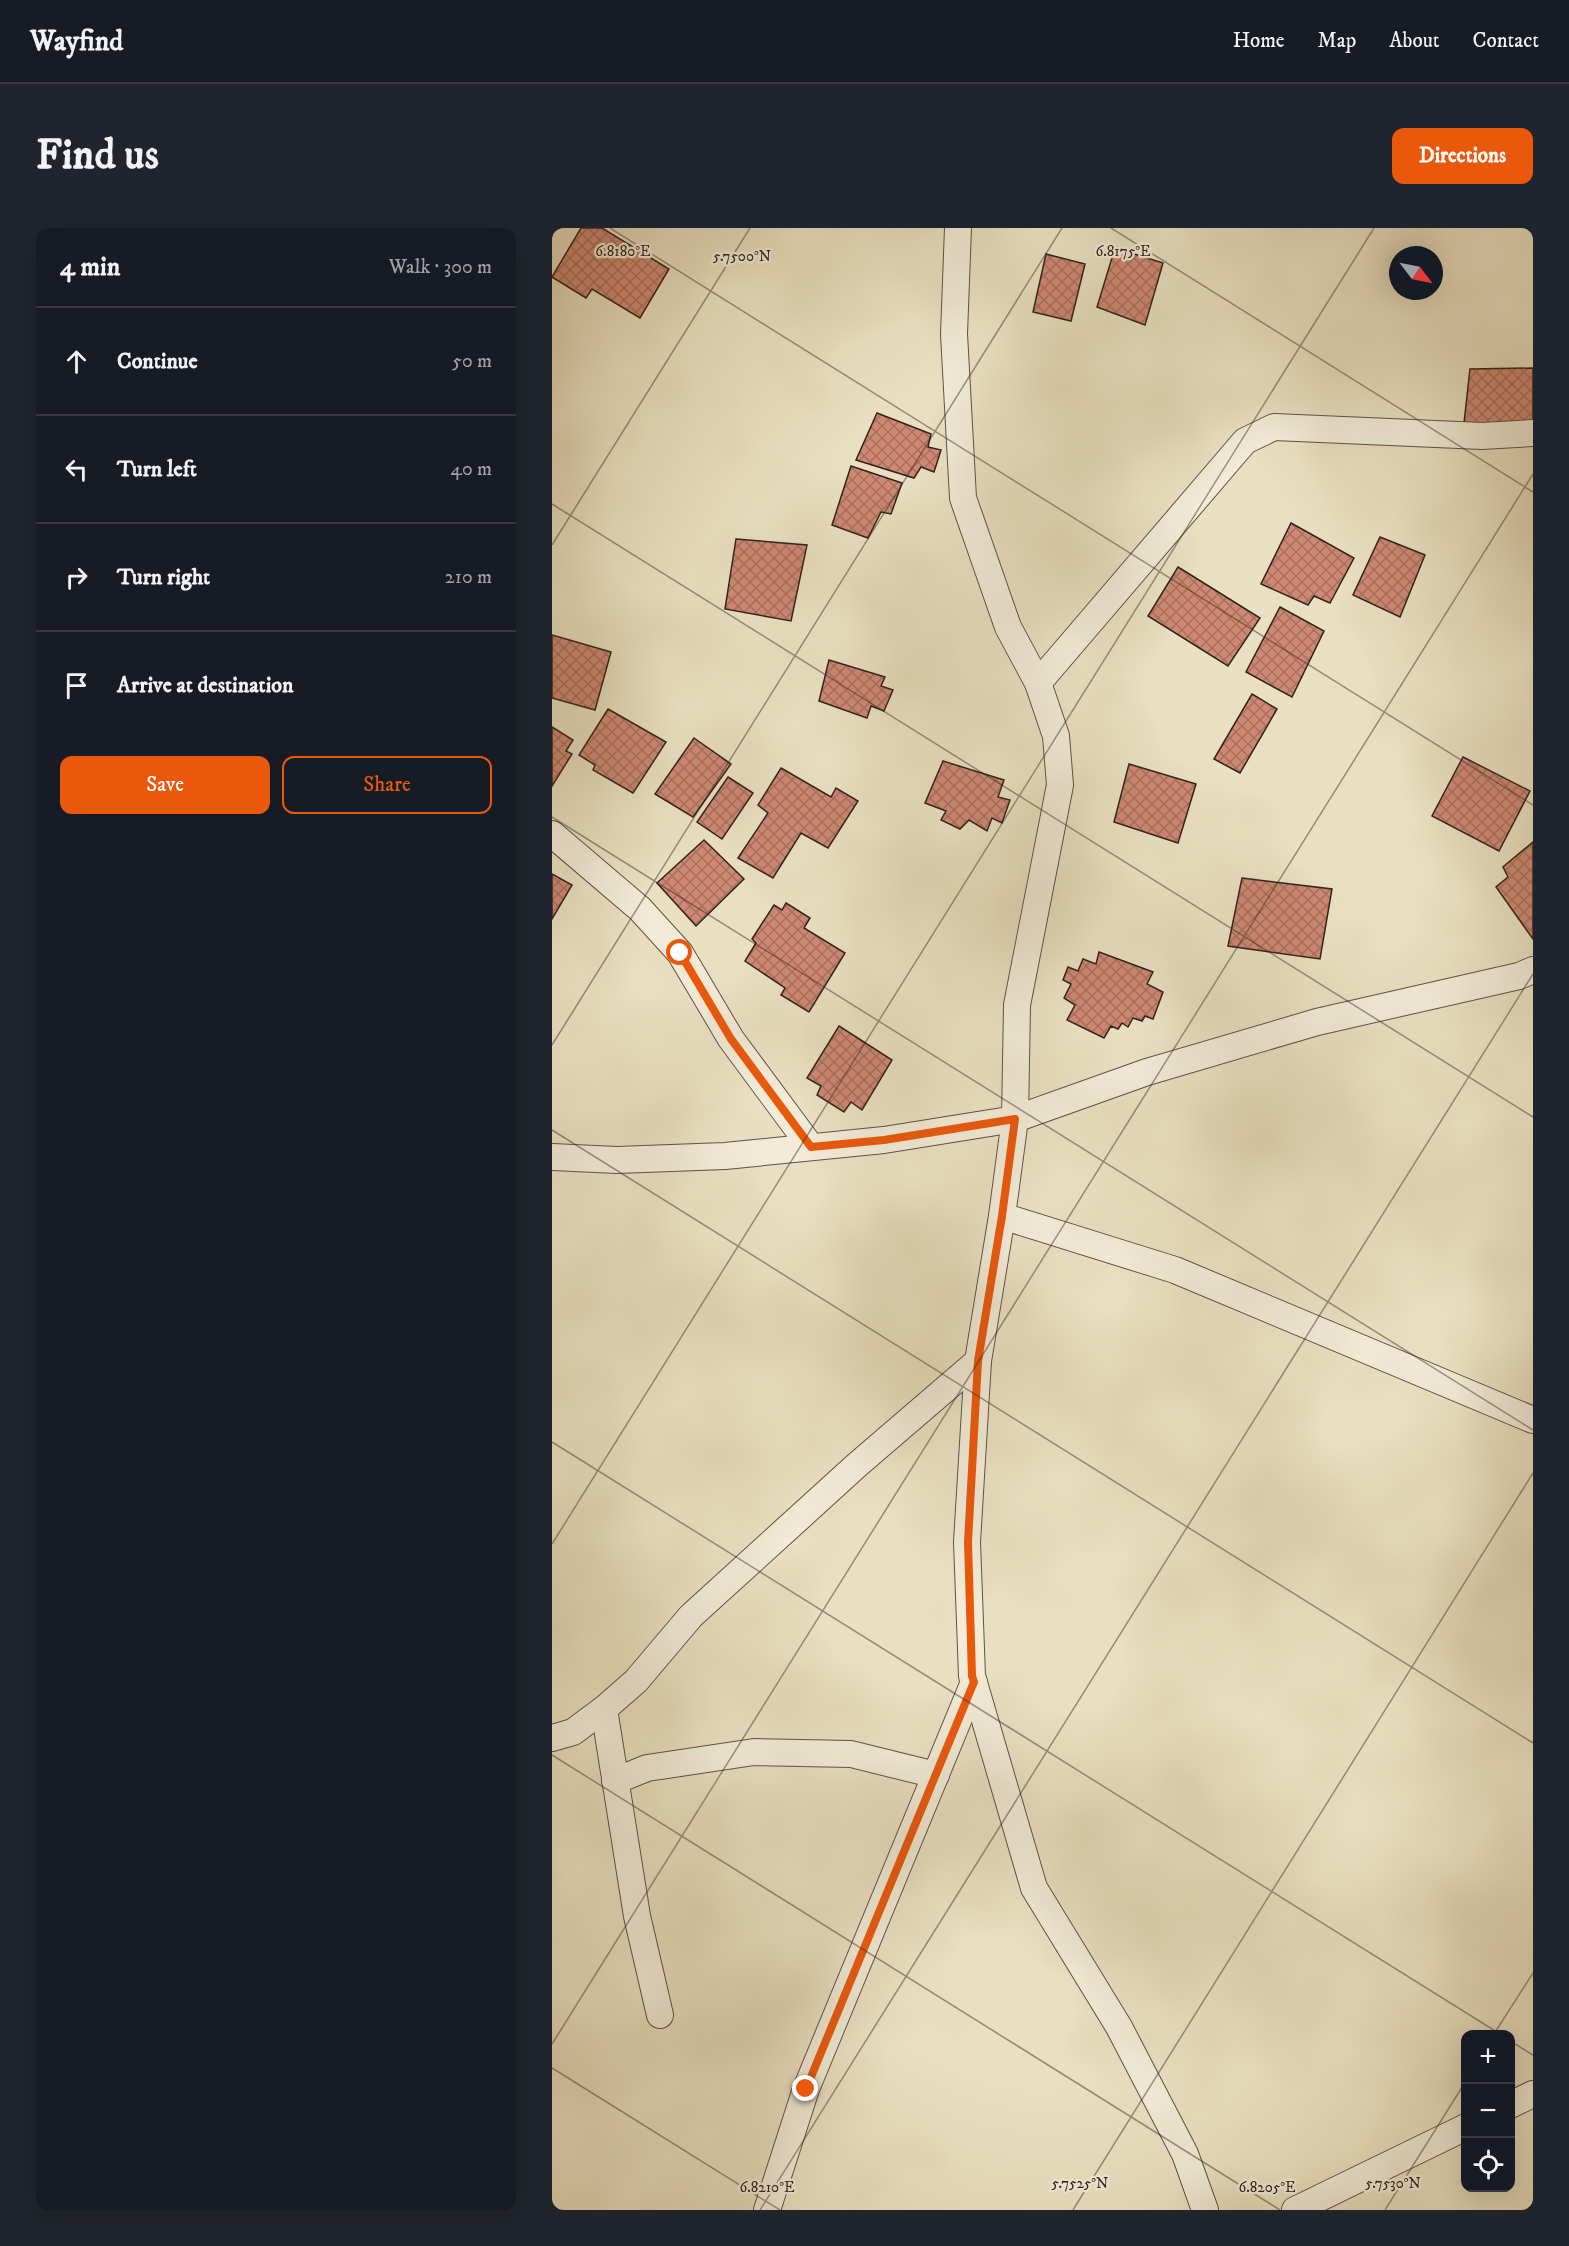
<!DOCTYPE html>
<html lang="en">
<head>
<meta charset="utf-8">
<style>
	:root { --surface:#171b24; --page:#20242c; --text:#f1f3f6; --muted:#9ea1a6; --line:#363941; --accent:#ea580c }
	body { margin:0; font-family:"IM FELL DW Pica",serif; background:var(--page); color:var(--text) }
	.controls { position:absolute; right:18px; bottom:18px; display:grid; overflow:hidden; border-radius:12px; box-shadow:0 6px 24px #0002 }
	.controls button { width:54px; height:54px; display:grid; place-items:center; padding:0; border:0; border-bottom:2px solid var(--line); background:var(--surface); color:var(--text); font:30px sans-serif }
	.compass { position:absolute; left:837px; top:18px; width:54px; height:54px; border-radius:50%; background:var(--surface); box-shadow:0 6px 24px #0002; rotate:122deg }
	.stop { position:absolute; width:18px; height:18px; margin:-14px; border:4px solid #ea580c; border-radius:50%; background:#fff }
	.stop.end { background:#ea580c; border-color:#fff; box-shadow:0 2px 6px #0008 }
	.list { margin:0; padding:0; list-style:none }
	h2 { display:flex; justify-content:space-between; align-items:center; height:78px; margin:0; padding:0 24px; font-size:26px }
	h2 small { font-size:20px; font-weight:400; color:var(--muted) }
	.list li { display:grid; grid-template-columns:39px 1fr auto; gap:18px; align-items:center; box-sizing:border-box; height:108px; padding:0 24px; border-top:2px solid var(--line) }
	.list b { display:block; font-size:22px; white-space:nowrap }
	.list em { font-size:20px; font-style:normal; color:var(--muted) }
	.actions { display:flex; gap:12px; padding:18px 24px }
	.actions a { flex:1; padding:14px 0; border:2px solid var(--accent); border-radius:12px; text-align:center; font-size:21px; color:var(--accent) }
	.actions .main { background:var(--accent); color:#fff }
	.icon { flex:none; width:33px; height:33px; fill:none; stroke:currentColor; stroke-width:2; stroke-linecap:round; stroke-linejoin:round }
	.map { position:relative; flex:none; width:981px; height:1982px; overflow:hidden; border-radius:12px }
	header { display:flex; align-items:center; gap:36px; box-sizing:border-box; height:84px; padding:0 30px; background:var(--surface); border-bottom:2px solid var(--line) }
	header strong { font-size:28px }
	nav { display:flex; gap:33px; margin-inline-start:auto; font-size:21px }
	.intro { display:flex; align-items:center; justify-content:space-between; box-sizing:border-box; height:144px; padding:0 36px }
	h1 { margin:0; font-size:42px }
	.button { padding:15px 27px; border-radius:12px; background:var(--accent); color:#fff; font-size:21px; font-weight:700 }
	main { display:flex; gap:36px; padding:0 36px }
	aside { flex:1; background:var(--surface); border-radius:12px; box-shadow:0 6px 24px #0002 }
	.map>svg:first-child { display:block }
	.building { fill:url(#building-cross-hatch); stroke:#30231e; stroke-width:1.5 }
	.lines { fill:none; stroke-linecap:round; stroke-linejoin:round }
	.minor-casing { stroke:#5e5247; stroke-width:28 }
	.minor { stroke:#f1ebd7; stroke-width:26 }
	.route { stroke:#ea580c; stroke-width:8 }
	.ticks { fill:none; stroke:#30231e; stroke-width:1.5; stroke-opacity:0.45 }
	.ticks-label { font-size:15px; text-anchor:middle; fill:#30231e; stroke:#f1ebd7; stroke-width:4.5; stroke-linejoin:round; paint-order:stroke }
</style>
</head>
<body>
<header>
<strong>Wayfind</strong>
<nav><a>Home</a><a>Map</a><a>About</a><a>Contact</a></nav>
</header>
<div class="intro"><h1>Find us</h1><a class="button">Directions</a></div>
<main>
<aside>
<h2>4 min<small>Walk · 300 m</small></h2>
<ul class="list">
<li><svg class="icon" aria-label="ahead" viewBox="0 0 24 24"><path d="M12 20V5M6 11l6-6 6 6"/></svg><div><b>Continue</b></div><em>50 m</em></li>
<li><svg class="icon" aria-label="left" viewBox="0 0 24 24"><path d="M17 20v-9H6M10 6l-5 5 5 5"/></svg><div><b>Turn left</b></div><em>40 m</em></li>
<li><svg class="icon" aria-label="right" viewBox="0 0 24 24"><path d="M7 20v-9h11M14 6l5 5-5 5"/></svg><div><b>Turn right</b></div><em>210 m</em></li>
<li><svg class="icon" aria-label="arrive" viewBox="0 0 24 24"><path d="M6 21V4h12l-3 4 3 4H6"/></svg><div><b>Arrive at destination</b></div></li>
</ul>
<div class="actions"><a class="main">Save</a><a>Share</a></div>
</aside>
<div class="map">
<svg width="981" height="1982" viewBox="0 0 981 1982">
	<defs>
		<pattern id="building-cross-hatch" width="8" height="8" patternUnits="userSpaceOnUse" patternTransform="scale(1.5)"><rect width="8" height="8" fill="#ce8873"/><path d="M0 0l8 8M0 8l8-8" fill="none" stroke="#a86f5e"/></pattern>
	</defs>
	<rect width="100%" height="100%" fill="#e9e0c1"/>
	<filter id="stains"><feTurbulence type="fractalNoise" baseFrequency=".00333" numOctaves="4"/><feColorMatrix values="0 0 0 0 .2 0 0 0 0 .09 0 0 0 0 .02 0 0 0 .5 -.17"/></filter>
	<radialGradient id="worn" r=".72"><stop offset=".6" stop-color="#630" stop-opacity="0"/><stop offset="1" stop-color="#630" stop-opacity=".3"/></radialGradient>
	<g class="building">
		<path d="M 29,0 L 50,0 L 117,41 L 88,90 L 40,61 L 34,70 L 0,49 Z"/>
		<path d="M 563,20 L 611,35 L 593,97 L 545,79 Z"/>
		<path d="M 494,26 L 533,36 L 519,93 L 481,84 Z"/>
		<path d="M 981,140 L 981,196 L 912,195 L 918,141 Z"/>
		<path d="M 325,185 L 379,206 L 376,219 L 389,222 L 382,244 L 369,239 L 362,250 L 304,232 Z"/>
		<path d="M 299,238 L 350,255 L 339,286 L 329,284 L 316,310 L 280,297 Z"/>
		<path d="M 739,295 L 802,330 L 778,375 L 762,368 L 756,377 L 709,356 Z"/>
		<path d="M 828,309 L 873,327 L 848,389 L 801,367 Z"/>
		<path d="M 184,311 L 255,317 L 239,393 L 173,381 Z"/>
		<path d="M 626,339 L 708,390 L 676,438 L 596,388 Z"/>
		<path d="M 728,379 L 772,403 L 740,469 L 694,444 Z"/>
		<path d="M 0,407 L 59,424 L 43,482 L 0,470 Z"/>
		<path d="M 277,432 L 333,449 L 329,458 L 341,462 L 332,483 L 319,478 L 315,490 L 267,473 Z"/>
		<path d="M 700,466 L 725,481 L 688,545 L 662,531 Z"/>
		<path d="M 56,481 L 114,514 L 81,565 L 41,542 L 43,537 L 27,527 Z"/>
		<path d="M 0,499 L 21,512 L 14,523 L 20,526 L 0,558 Z"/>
		<path d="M 142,510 L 179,536 L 141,589 L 103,566 Z"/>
		<path d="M 911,529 L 978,563 L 947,623 L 880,588 Z"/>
		<path d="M 391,533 L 452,552 L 446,569 L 458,572 L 450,595 L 440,590 L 435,603 L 417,592 L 408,601 L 389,592 L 394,583 L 373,575 Z"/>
		<path d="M 577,536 L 644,556 L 626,615 L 562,594 Z"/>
		<path d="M 229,540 L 279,569 L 284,560 L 306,573 L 276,620 L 249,605 L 221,650 L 186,630 L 216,585 L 206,577 Z"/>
		<path d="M 176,549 L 201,565 L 170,611 L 145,594 Z"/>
		<path d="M 152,612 L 192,651 L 144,698 L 105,655 Z"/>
		<path d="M 981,614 L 981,711 L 944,659 L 956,649 L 951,639 Z"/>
		<path d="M 0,646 L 20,657 L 0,691 Z"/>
		<path d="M 690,650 L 780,661 L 768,731 L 676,718 Z"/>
		<path d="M 234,675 L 258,690 L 252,700 L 293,725 L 257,784 L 229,767 L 233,760 L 193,733 L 204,715 L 200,711 L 222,677 L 230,682 Z"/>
		<path d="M 547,724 L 601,744 L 595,756 L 611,764 L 601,791 L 593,788 L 590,793 L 581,790 L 576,799 L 570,795 L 566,801 L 559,798 L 552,810 L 515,792 L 523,777 L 512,770 L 519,756 L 511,752 L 516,739 L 526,743 L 531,731 L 544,736 Z"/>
		<path d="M 287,798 L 340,832 L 310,882 L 299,874 L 292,884 L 265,867 L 269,858 L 255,850 Z"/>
	</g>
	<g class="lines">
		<defs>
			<g id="minor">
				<path d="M 406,0 L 402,106 L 411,270 L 456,399 L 486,455 L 504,508 L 508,557 L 465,777 L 463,891 L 450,988 L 623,1042 L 981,1192"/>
				<path d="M 486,455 L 693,213 L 722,199 L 930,208 L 981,205"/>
				<path d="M 0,606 L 88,681 L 128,725 L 179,811 L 259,919"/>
				<path d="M 0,929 L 65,932 L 173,928 L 332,912 L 463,891 L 595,844 L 765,794 L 967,748 L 981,742"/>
				<path d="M 450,988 L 426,1133 L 415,1314 L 420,1448 L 482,1660 L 567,1799 L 633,1926 L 653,1982"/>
				<path d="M 52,1481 L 85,1688 L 108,1787"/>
				<path d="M 0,1510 L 21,1504 L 52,1481 L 84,1453 L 139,1388 L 305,1237 L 426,1133"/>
				<path d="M 63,1553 L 95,1540 L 202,1524 L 299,1526 L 384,1547"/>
				<path d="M 958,1877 L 981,1866"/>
				<path d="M 215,1982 L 254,1861 L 422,1454"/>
				<path d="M 743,1982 L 914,1899"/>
			</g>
		</defs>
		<use href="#minor" class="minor-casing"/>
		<use href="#minor" class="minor"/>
	</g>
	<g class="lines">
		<path class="route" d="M 128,725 L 179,811 L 259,919 L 332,912 L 463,891 L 450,988 L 426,1133 L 416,1314 L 420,1448 L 422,1454 L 254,1861"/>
	</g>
	<path class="ticks" d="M 58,0 L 981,577M 559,0 L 981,264M 0,276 L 981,889M 0,317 L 198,0M 0,589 L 981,1202M 0,817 L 510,0M 0,902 L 981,1515M 0,1214 L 948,1806M 0,1316 L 822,0M 0,1527 L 728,1982M 942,1806 L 981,1745M 958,1813 L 981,1827M 0,1816 L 981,246M 0,1840 L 228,1982M 208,1982 L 981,746M 521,1982 L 981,1245M 833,1982 L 914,1853"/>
	<g class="ticks-label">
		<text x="71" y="28">6.8180°E</text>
		<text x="571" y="28">6.8175°E</text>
		<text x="190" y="33">5.7500°N</text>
		<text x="528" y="1960">5.7525°N</text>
		<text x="841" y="1960">5.7530°N</text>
		<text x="215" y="1964">6.8210°E</text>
		<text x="715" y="1964">6.8205°E</text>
	</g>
	<rect width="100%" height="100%" filter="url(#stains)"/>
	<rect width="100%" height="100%" fill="url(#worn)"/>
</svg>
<div class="controls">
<button>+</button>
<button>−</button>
<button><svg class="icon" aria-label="locate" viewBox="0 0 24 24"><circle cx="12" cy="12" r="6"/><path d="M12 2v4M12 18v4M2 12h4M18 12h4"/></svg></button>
</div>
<svg class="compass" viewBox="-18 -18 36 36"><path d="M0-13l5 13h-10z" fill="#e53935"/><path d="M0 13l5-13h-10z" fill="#9ea1a6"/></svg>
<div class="stop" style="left:128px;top:725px"></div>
<div class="stop end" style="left:254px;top:1861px"></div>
</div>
</main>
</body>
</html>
